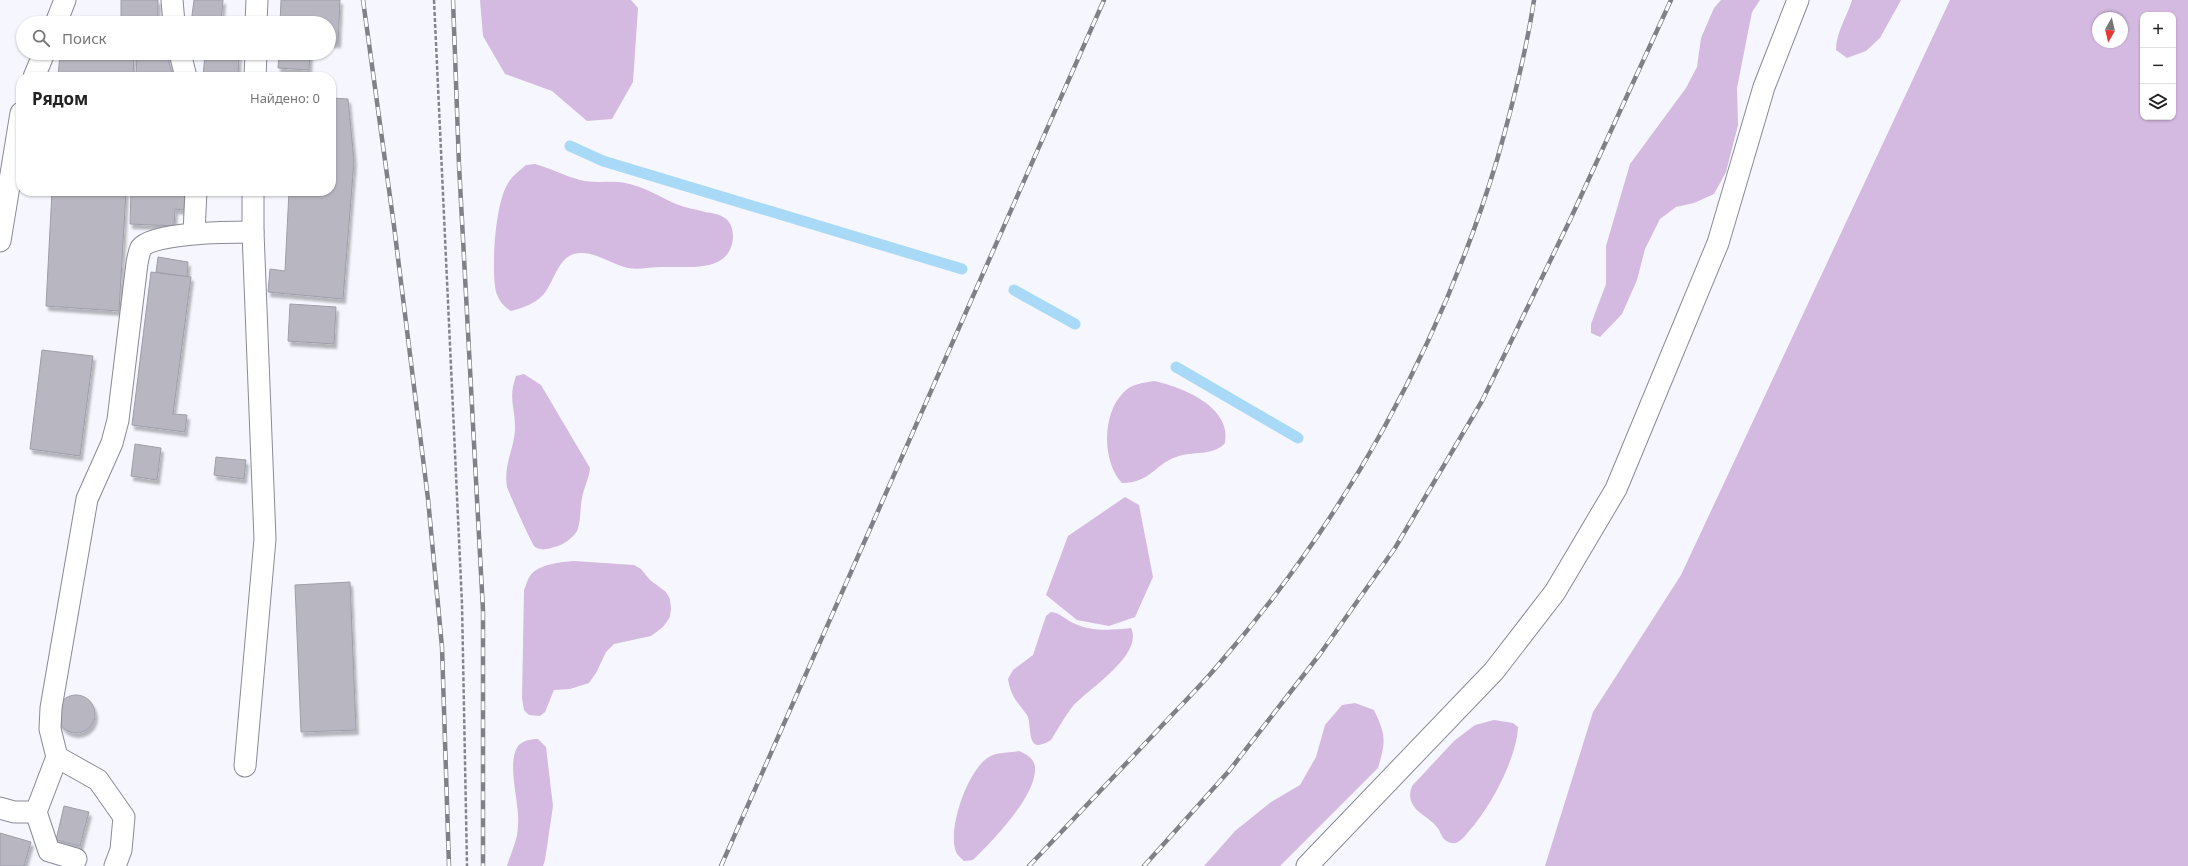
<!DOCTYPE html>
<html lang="ru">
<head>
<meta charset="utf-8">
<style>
	:root { --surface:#fff; --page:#f2f2f2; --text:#222; --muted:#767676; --line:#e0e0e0 }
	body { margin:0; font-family:"Noto Sans",sans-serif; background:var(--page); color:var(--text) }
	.controls { position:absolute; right:12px; top:12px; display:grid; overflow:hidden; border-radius:8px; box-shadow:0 1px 3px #0004 }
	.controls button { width:36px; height:36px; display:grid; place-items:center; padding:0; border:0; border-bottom:1px solid var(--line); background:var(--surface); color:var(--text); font:20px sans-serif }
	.compass { position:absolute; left:2092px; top:12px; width:36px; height:36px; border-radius:50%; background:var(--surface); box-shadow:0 1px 3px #0004; rotate:188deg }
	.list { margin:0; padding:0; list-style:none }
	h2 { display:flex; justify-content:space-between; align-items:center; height:52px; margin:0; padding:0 16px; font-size:17px }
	h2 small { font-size:13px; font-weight:400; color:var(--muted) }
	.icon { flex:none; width:22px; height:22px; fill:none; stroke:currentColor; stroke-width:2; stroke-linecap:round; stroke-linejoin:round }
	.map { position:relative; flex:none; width:2188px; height:866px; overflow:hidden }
	.search { position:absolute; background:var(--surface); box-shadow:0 1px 3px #0004; left:16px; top:16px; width:320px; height:44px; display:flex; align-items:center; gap:10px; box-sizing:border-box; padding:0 14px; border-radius:22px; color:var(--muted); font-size:15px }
	.panel { position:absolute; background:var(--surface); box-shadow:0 1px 3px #0004; left:16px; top:72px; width:320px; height:124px; border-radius:16px }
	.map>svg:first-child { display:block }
	.green { fill:#d4b9e0; fill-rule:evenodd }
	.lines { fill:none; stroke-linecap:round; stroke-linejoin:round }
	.stream { stroke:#a8daf7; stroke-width:11 }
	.building { fill:#b8b6c1; stroke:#9f9da8; filter:url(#shadow) }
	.lane-casing { stroke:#888a95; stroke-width:23 }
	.path { stroke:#84858a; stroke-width:2.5; stroke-dasharray:4 2; stroke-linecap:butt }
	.lane { stroke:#fff; stroke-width:21 }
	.rail-casing { stroke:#808186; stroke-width:4.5 }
	.rail { stroke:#fff; stroke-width:3; stroke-dasharray:9; stroke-linecap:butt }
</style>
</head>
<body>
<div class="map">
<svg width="2188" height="866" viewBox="0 0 2188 866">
	<defs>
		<filter id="shadow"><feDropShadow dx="2.5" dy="4.5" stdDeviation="1" flood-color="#0004"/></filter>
	</defs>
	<rect width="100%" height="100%" fill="#f6f7fe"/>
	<g class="green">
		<path d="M 480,0 L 631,0 L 638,8 L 633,82 L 612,119 L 587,121 L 552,91 L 505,74 L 483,36 Z"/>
		<path d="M 1721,0 L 1760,0 L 1752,12 L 1737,88 L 1738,125 L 1726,172 L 1714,194 L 1694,203 L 1676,207 L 1660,219 L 1645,249 L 1637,280 L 1622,314 L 1600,337 L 1591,333 L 1591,324 L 1606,284 L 1606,246 L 1630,164 L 1686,88 L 1697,67 L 1701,38 L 1714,8 Z"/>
		<path d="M 1852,0 L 1901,0 L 1880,38 L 1866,51 L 1847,58 L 1836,50 C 1836,32 1847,17 1852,0 Z"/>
		<path d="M 1950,0 L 2188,0 L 2188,866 L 1545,866 L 1593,712 L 1681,575 ZM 2143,15 L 2173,15 L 2173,117 L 2143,117 ZM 2098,18 L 2122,18 L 2122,42 L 2098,42 Z"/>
		<path d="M 535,164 C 550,168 565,176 580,180 C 596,184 610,180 625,183 C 643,186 660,197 676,204 C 685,208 696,209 705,212 C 712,213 719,214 725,218 C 731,222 733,230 733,237 C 731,274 687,266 662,267 C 651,267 639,270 628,268 C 610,264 592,249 574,254 C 558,258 553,284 543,295 C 534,304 523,308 511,311 C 504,307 499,301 496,292 C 491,269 495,206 507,185 C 511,177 519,171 526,165 Z"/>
		<path d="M 524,374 L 541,385 L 590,468 C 589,479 584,487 582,498 C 580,508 581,522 577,531 C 574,537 564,544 558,546 C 550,548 543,552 535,547 C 532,545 509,493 507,487 C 503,463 515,449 515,427 C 515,407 508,398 516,376 Z"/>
		<path d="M 1154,381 C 1181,387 1232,406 1225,443 C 1215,456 1191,451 1176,457 C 1154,465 1150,483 1122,483 C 1102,462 1102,414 1123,393 C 1131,384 1142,383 1154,381 Z"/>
		<path d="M 1125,497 L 1139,505 L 1153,577 L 1135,617 L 1109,626 L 1077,620 L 1046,595 L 1068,536 Z"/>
		<path d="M 574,561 L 634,565 L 641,569 L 650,580 L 666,592 L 670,599 L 671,609 L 670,617 L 663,627 L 651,636 L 614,644 L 606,652 L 596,673 L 589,683 L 570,689 L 554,690 L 545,712 L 540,716 L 529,715 L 524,710 L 522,698 L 524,590 C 526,586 527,580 530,576 C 538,564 561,562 574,561 Z"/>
		<path d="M 1051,612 C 1060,613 1065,619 1073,623 C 1092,632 1110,630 1131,628 C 1144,655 1088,689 1073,706 C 1065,716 1058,729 1051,740 C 1024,757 1033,725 1027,715 C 1017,701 1011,697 1008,679 L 1013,670 L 1033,655 L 1046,616 Z"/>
		<path d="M 1355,703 L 1374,710 C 1386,735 1386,741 1378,768 L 1280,866 L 1204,866 L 1235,831 L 1271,802 L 1300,785 L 1316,757 L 1325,725 L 1342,705 Z"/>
		<path d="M 1494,720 L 1513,723 L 1518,727 C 1517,758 1490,808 1469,831 C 1466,835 1461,841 1456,843 C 1452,844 1447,842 1444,839 C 1441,836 1440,830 1436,826 C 1430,818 1416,813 1412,803 C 1409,797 1410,792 1412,786 L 1454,741 L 1475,725 Z"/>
		<path d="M 538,739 L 546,747 L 553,806 L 545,860 L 543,866 L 507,866 C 511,852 518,840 518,825 C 520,803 506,763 518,746 C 523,740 532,739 538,739 Z"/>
		<path d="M 1019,751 C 1026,754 1034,758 1035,767 C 1037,796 992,841 973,860 L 964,861 C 961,858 957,855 956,852 C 947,829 968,769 989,757 C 996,752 1010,753 1019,751 Z"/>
	</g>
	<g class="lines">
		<g class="stream">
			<path d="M 570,146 L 603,161 L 962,269"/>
			<path d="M 1014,290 L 1075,324"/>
			<path d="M 1176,367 L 1298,438"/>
		</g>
	</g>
	<g class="building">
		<rect x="121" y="0" width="37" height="23"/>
		<path d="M 194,0 L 223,0 L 221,23 L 191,23 Z"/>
		<path d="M 281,0 L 340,0 L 338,43 L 329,43 L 329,23 L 280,23 Z"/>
		<path d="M 60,53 L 134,53 L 133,77 L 58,77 Z"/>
		<path d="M 205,53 L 239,53 L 238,77 L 203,77 Z"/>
		<path d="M 279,53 L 310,53 L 309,70 L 278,68 Z"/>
		<path d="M 137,54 L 167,55 L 173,77 L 136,77 Z"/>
		<path d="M 331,98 L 348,99 L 354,161 L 343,299 L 268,292 L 270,269 L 285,271 L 289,191 L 331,191 Z"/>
		<path d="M 52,191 L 126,191 L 119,311 L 46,306 Z"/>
		<path d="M 131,191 L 185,191 L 184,210 L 175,209 L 174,226 L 130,224 Z"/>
		<path d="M 158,257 L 188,262 L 187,277 L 156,272 Z"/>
		<path d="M 151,272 L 191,277 L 173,414 L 187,415 L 185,432 L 132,425 Z"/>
		<path d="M 290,304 L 336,307 L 334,344 L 288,341 Z"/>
		<path d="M 42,350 L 93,356 L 80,456 L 30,449 Z"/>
		<path d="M 135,444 L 161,448 L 157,480 L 131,476 Z"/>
		<path d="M 216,457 L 246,460 L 244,479 L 214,475 Z"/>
		<path d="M 350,582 L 356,730 L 301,732 L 295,585 Z"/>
		<circle cx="76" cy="714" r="19"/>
		<path d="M 64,806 L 89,812 L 80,846 L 56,840 Z"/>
		<path d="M 0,833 L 31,842 L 24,866 L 0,866 Z"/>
	</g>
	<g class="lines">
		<defs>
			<g id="lane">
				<path d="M 172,0 L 174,23"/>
				<path d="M 56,23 L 65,0"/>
				<path d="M 256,23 L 257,0"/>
				<path d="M 180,53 L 186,77"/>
				<path d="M 34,77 L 44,53"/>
				<path d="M 255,77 L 256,53"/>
				<path d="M 194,233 L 196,191"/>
				<path d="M 0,241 L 21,113"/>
				<path d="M 57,757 L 36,812 L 49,851 L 76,859"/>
				<path d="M 245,766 L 265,539 L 253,232 L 253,191"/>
				<path d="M 0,808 L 14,812 L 36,812"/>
				<path d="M 115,866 L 121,850 L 124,817 L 98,780 L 57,757 L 50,729 L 51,708 L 87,499 L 112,443 L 118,420 L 137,263 C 138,259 139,252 141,248 C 153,232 232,232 253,232"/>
				<path d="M 1307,866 L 1494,671 L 1555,592 L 1616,489 L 1718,243 L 1764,87 L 1798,0"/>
			</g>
		</defs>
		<use href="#lane" class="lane-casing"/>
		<path class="path" d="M 434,0 L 462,604 L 467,866"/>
		<use href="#lane" class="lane"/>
		<defs>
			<g id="rail">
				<path d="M 363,0 L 394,226 L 428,499 L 442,647 L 449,866"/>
				<path d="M 453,0 L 459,165 L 483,610 L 483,866"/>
				<path d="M 721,866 L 1104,0"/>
				<path d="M 1029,866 C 1072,821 1114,776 1156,732 C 1177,709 1199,688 1219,664 C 1346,518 1441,345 1497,160 C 1512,107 1526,54 1534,0"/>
				<path d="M 1144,866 L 1229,771 L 1320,654 L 1395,548 L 1482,401 L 1570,220 L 1671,0"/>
			</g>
		</defs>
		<use href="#rail" class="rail-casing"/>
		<use href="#rail" class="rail"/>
	</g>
</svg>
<div class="controls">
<button>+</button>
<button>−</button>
<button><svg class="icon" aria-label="layers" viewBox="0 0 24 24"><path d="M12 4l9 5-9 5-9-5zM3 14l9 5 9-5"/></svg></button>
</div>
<svg class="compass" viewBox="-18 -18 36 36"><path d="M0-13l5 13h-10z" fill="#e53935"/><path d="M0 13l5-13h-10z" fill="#767676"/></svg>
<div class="search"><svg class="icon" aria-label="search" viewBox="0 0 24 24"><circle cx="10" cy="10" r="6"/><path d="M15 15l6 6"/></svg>Поиск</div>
<section class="panel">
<h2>Рядом<small>Найдено: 0</small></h2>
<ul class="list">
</ul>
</section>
</div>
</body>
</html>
